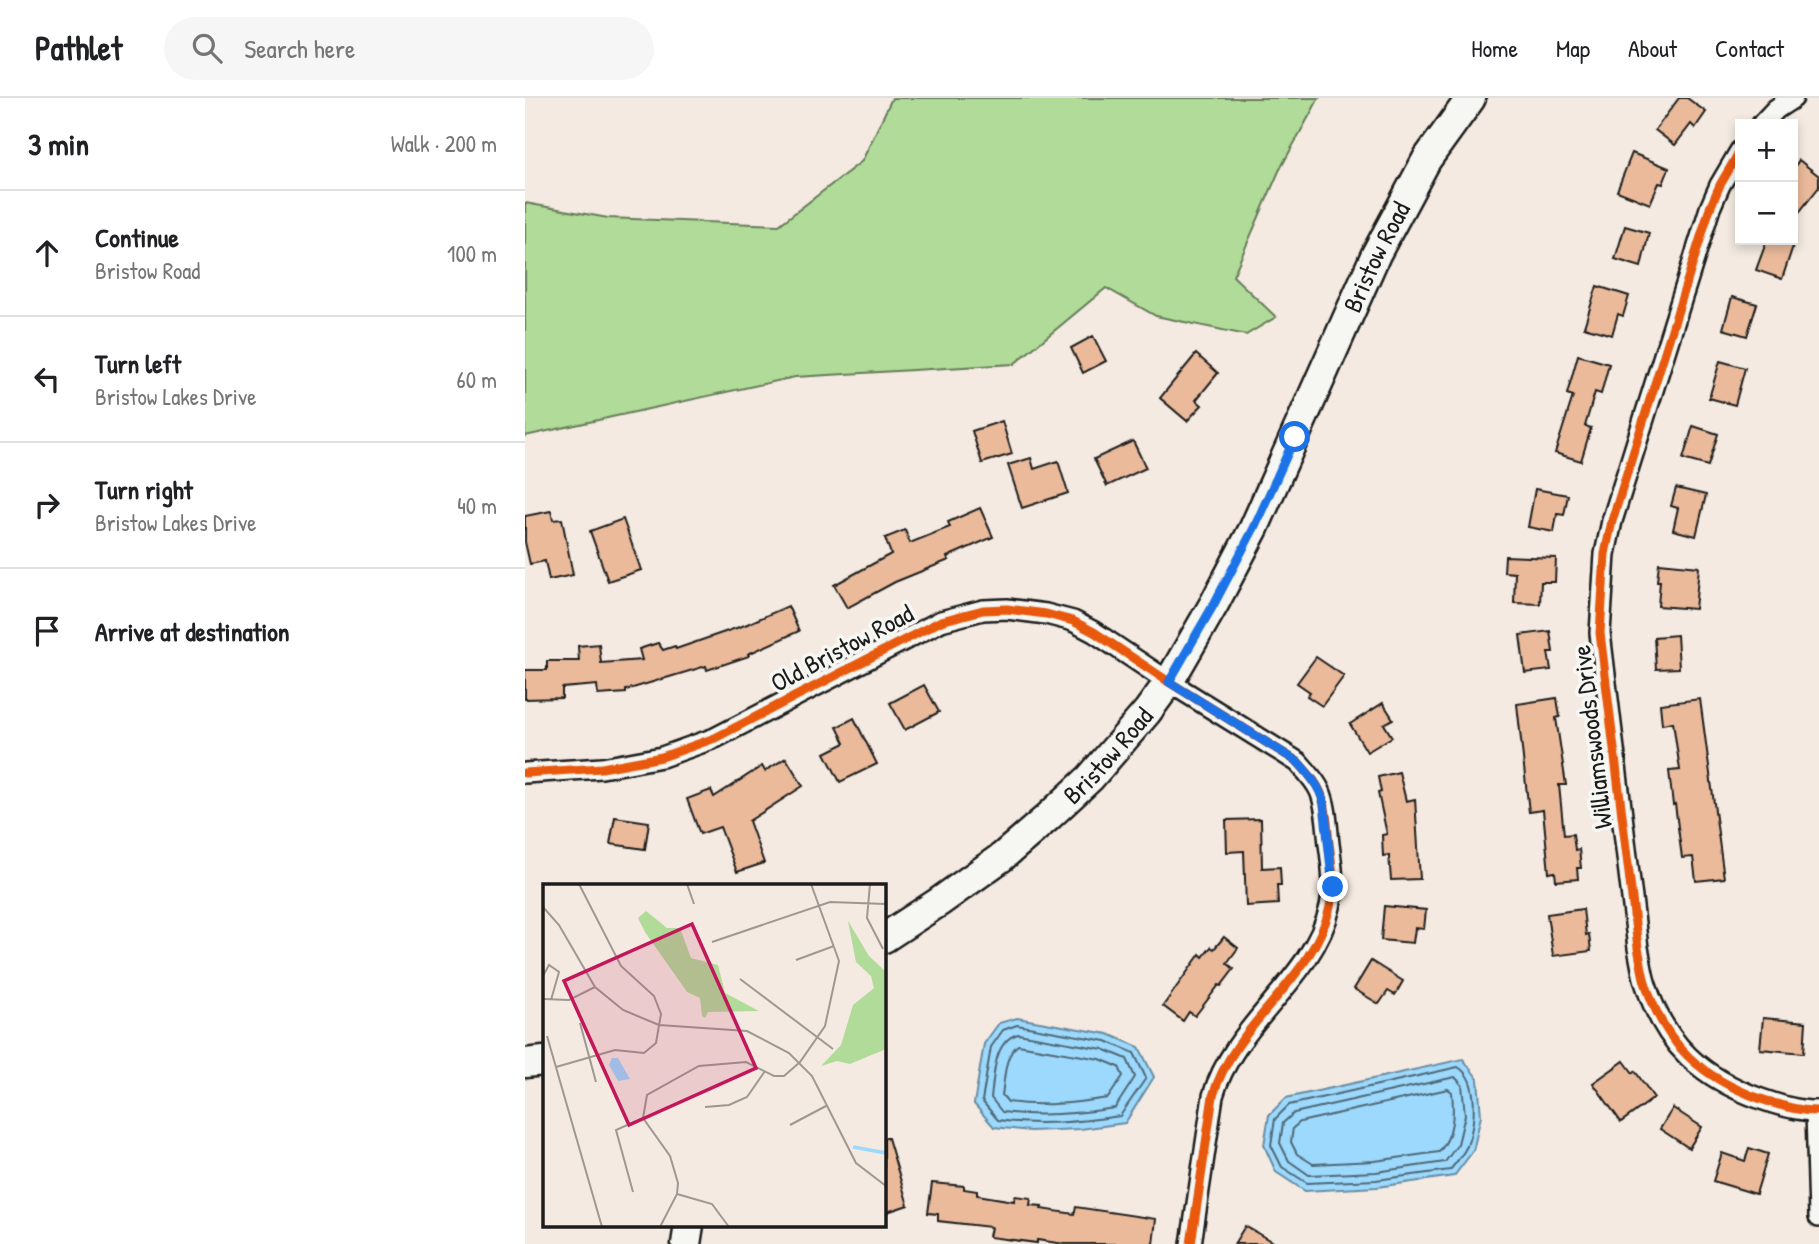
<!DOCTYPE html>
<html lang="en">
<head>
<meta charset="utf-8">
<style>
	:root { --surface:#fff; --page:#f6f6f6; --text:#202124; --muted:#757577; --line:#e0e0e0 }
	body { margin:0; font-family:"Patrick Hand",sans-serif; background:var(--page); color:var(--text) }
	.controls { position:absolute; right:21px; top:21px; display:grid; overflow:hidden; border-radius:0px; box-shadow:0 4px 10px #0003 }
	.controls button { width:63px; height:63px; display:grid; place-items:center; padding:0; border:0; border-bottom:2px solid var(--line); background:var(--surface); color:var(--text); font:35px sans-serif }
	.stop { position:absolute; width:21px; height:21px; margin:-16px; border:5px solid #1a73e8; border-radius:50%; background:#fff }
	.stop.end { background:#1a73e8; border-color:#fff; box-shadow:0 2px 7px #0008 }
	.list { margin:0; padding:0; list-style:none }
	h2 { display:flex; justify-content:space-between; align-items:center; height:91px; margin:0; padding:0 28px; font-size:30px }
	h2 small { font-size:23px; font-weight:400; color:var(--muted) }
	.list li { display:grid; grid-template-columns:46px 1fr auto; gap:21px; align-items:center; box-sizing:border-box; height:126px; padding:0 28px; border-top:2px solid var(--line) }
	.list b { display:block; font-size:26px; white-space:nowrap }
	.list p { margin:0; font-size:23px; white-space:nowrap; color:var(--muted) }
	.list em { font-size:23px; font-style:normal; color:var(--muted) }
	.icon { flex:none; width:38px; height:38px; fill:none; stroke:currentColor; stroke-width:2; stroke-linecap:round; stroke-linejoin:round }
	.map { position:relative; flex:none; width:1294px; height:1146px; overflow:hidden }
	header { display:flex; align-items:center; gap:42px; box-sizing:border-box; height:98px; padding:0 35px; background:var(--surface); border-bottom:2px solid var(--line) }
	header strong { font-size:33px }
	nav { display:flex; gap:38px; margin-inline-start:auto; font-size:24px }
	.search { width:490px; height:63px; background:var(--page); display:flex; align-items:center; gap:18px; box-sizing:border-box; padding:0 24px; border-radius:38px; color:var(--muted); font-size:26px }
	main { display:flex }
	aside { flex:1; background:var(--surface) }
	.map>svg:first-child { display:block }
	.green { fill:#b0db98; stroke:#667c5a; stroke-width:2 }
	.water { fill:#9cd9fd; stroke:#698da3; stroke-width:2 }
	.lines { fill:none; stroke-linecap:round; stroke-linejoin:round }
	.shore { stroke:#4f6876; stroke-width:2 }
	.building { fill:#eaba9b; stroke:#1c1c1c; stroke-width:2 }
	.street-casing { stroke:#1c1c1c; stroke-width:24 }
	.secondary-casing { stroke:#1c1c1c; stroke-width:33 }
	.street { stroke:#f6f6f2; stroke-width:19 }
	.secondary { stroke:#f6f6f2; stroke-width:28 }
	.cycleway-casing { stroke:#f6f6f2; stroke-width:13 }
	.cycleway { stroke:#e8590c; stroke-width:9 }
	.route { stroke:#1a73e8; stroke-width:9 }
	.labels { text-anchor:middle; stroke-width:7; stroke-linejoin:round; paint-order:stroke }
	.street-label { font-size:26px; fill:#1c1c1c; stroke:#f6f6f2 }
	.inset-river { fill:none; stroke:#9cd9fd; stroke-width:3.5 }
	.inset-road { fill:none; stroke:#9e9892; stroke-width:2 }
	.view { fill:#c2185b; fill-opacity:0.15; stroke:#c2185b; stroke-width:3.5 }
	.inset-edge { fill:none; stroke:#1c1c1c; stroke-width:3.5 }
</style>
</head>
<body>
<header>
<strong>Pathlet</strong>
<div class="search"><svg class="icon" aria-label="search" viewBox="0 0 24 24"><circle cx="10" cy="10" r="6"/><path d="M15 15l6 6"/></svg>Search here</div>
<nav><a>Home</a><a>Map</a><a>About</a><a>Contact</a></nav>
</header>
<main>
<aside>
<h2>3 min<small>Walk · 200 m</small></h2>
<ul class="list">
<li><svg class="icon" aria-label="ahead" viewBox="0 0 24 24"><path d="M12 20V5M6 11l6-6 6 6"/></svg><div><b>Continue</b><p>Bristow Road</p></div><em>100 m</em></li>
<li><svg class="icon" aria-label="left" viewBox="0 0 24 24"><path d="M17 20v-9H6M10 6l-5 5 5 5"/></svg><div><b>Turn left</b><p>Bristow Lakes Drive</p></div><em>60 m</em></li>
<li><svg class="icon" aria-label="right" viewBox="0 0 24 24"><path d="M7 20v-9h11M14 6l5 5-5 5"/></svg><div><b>Turn right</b><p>Bristow Lakes Drive</p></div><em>40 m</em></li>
<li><svg class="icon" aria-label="arrive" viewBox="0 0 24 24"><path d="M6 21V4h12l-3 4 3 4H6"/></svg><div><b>Arrive at destination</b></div></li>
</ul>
</aside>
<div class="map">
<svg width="1294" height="1146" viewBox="0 0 1294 1146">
	<rect width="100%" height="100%" fill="#f4eae1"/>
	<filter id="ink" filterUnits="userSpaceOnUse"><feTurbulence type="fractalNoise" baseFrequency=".0143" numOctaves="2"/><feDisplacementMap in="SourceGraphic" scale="14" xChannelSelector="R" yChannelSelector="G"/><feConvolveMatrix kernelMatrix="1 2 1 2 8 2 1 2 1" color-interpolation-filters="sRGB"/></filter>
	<g filter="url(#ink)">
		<path class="green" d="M 367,0 L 794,0 L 754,73 L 708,178 L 751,219 L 721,237 L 631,218 L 581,190 L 489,266 L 270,279 L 0,338 L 0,105 L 83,120 L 254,127 L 337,63 Z"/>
		<g class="water">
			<path d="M 492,920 L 583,936 L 614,949 L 629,979 L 600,1025 L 555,1031 L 505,1033 L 469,1029 L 449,1006 L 459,946 L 474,925 Z"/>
			<path d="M 938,961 L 953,981 L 956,1018 L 948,1053 L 929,1078 L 852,1089 L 780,1093 L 751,1074 L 739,1047 L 744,1017 L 761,1000 Z"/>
		</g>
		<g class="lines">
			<g class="shore">
				<path d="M 492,927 L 581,943 L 609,955 L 621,980 L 595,1018 C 554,1024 514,1028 473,1022 L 457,1003 L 466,949 L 478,932 Z"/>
				<path d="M 493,936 L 578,951 L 602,961 L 610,979 L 590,1010 C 552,1016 515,1019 477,1014 L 466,1000 C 469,979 468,943 493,936 Z"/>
				<path d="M 493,947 L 575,961 L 594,969 L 598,978 L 583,1000 C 550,1005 517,1009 483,1004 L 477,997 C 480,980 479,957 493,947 Z"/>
				<path d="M 933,969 C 955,982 950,1027 942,1048 C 938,1056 931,1065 925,1072 L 851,1082 L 782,1085 L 757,1069 L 746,1047 L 750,1021 L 764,1007 Z"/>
				<path d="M 930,979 L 937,987 L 940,1017 L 933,1046 L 920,1064 L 851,1074 L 784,1077 L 764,1063 L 755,1045 L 758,1025 L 769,1015 Z"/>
				<path d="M 923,991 L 927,994 C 929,1015 929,1037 914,1054 L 850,1063 L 788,1066 L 772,1056 L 766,1044 L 768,1030 L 775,1024 Z"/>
			</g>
		</g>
		<g class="building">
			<path d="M 1154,0 L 1162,0 L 1181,14 L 1170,30 L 1166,26 L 1150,47 L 1130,32 Z"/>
			<path d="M 1107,55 L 1144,70 L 1138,86 L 1134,85 L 1125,106 L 1092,93 Z"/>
			<path d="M 1274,62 L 1294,78 L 1294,89 L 1268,122 L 1268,71 Z"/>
			<path d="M 1100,128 L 1124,135 L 1116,169 L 1090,161 Z"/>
			<path d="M 1242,142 L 1270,142 L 1257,181 L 1231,172 Z"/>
			<path d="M 1072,188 L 1104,198 L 1098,218 L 1093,216 L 1087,237 L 1059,229 Z"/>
			<path d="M 1207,199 L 1232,206 L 1222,238 L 1198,231 Z"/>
			<path d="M 568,238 L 581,263 L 558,275 L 546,250 Z"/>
			<path d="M 671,256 L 693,275 L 671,302 L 677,307 L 662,323 L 635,300 Z"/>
			<path d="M 1053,257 L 1084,266 L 1076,296 L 1070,294 L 1060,328 L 1066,330 L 1056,363 L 1030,355 L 1048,298 L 1042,296 Z"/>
			<path d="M 1195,263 L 1220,270 L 1210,307 L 1184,300 Z"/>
			<path d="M 477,323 L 487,356 L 457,365 L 447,333 Z"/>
			<path d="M 1168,328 L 1193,336 L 1183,368 L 1158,361 Z"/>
			<path d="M 608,343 L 621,370 L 582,388 L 569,361 Z"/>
			<path d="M 506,360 L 509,371 L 533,363 L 543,395 L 497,410 L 483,367 Z"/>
			<path d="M 1151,390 L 1181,397 L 1171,438 L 1148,432 L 1153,410 L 1146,408 Z"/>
			<path d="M 1010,391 L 1043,397 L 1039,417 L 1032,416 L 1029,434 L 1003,429 Z"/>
			<path d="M 455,410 L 468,439 L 422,459 L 424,462 L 370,484 L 322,510 L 309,487 L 366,456 L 360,440 L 380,432 L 385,445 L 425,429 L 423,424 Z"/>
			<path d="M 26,413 L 28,422 L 37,421 L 48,477 L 24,482 L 20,463 L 5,466 L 0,444 L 0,418 Z"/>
			<path d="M 98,421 L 116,472 L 83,483 L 65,433 Z"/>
			<path d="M 980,458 L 1031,460 L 1030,484 L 1016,484 L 1015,506 L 989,505 L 990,475 L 979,474 Z"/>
			<path d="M 1134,465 L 1174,469 L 1170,511 L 1133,508 L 1135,483 L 1132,483 Z"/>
			<path d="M 263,508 L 274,533 L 223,556 L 224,558 L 182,572 L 181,568 L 101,592 L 101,595 L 73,597 L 72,587 L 37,590 L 37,600 L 0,601 L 0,572 L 22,572 L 22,563 L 54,563 L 53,548 L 74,546 L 76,565 L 117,562 L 114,551 L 133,545 L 138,552 L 150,548 L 151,551 L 220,527 Z"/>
			<path d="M 1025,533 L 1028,554 L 1023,554 L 1026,572 L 1000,575 L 995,537 Z"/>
			<path d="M 1152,537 L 1154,570 L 1131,571 L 1129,539 Z"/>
			<path d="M 791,559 L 819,578 L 797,608 L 782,598 L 785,594 L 772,585 Z"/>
			<path d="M 399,587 L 414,614 L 380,632 L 365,605 Z"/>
			<path d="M 1032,600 L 1035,619 L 1031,620 L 1041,687 L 1034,687 L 1039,737 L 1048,736 L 1050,752 L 1054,751 L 1056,770 L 1052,770 L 1053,781 L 1031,783 L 1030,774 L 1024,775 L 1018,712 L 1004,714 L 992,606 Z"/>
			<path d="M 1175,601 L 1199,780 L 1171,783 L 1168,759 L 1157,760 L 1150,706 L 1148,707 L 1144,673 L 1155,672 L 1148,624 L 1137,626 L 1135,606 Z"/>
			<path d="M 858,605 L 868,621 L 859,626 L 867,639 L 842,654 L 825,626 Z"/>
			<path d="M 329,620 L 352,666 L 315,684 L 300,655 L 320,645 L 312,629 Z"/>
			<path d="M 261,660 L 278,688 L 224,723 L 239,765 L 212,774 L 195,729 L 175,736 L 162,701 L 186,692 L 189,699 L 237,668 L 240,673 Z"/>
			<path d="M 874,674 L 881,703 L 890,701 L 895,781 L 866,782 L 864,757 L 858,758 L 857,737 L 862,736 L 853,695 L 856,694 L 853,679 Z"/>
			<path d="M 90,719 L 124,724 L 120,751 L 85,746 Z"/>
			<path d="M 736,721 L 737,770 L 755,769 L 756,787 L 752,787 L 753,806 L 721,808 L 719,753 L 702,754 L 701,722 Z"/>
			<path d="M 859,808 L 901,812 L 899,831 L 890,830 L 888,845 L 856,842 Z"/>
			<path d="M 1058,811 L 1061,837 L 1064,836 L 1066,853 L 1028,858 L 1022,816 Z"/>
			<path d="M 699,839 L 713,850 L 702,865 L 709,871 L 696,888 L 694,887 L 670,918 L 664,914 L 658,923 L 638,908 L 675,856 L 678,859 L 686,849 L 689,851 Z"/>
			<path d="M 846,863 L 878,883 L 870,897 L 863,893 L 854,906 L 829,891 Z"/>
			<path d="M 1238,920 L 1281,924 L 1279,955 L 1235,951 Z"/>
			<path d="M 1099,963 L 1108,975 L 1110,973 L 1129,1000 L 1096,1024 L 1068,985 Z"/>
			<path d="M 1148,1010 L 1177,1029 L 1164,1050 L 1135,1031 Z"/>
			<path d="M 359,1040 L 363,1040 L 383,1107 L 359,1115 Z"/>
			<path d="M 1224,1050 L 1243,1056 L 1231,1096 L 1188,1083 L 1197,1055 L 1220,1063 Z"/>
			<path d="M 407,1085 L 439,1088 L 439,1091 L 452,1093 L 452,1097 L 489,1103 L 490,1098 L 506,1100 L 505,1107 L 517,1108 L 516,1111 L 549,1116 L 551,1109 L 631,1121 L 628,1146 L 539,1146 L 512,1142 L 512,1145 L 464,1139 L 466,1129 L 413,1123 L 413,1116 L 403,1115 Z"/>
			<path d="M 720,1128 L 751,1146 L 709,1146 Z"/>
		</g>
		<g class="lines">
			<defs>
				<g id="street">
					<path d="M 1237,26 L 1251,11 L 1268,0"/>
					<path d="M 1215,53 L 1195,87 L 1185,110 L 1087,423 L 1080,456 L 1075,535 L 1113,850 C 1116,863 1117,876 1121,887 C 1140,947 1177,980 1236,1001 C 1253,1007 1275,1014 1294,1013"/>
					<path d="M 0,675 L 77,670 L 137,659 L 190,640 L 416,523 L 458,512 L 482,511 L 521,516 L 548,523 L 569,534 L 644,584 L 773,664 C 781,673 790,682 795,693 C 802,709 802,729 804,746 C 807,767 810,788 805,809 C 788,882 709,925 688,998 L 666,1146"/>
					<path d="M 1291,1013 L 1294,1119"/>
				</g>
				<g id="secondary">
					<path id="s1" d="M 359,840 L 414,804 L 477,759 L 522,720 L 565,680 L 622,614 L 644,584 L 689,506 L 729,430 L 851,156 L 902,61 L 946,0"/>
					<path d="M 0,965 L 19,963"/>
					<path d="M 161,1146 L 164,1127"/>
				</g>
			</defs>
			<use href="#street" class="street-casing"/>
			<use href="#secondary" class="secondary-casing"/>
			<use href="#street" class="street"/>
			<use href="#secondary" class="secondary"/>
			<defs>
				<g id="cycleway">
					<path d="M 1215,53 L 1195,87 L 1185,110 L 1087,423 L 1080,456 L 1075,535 L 1113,850 C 1116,863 1117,876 1121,887 C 1140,947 1177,980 1236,1001 C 1253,1007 1275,1014 1294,1013"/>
					<path d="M 0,675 L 77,670 L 137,659 L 190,640 L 416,523 L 458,512 L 482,511 L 521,516 L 548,523 L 569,534 L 644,584 L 773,664 C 781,673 790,682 795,693 C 802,709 802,729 804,746 C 807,767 810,788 805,809 C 788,882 709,925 688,998 L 666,1146"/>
				</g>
			</defs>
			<use href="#cycleway" class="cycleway-casing"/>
			<use href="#cycleway" class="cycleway"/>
		</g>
	</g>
	<g class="lines" filter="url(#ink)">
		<path class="route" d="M 770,339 L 729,430 L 689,506 L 644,584 L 773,664 C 785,677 794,688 799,705 L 808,789"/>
	</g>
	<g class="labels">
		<g class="street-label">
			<text dy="9" stroke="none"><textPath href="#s1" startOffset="859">Bristow Road</textPath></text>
			<text transform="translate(317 550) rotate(-28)" y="9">Old Bristow Road</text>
			<text transform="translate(1067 639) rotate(-97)" y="9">Williamswoods Drive</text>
			<text dy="9" stroke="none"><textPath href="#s1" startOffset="290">Bristow Road</textPath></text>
		</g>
	</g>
	<g transform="translate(18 786)">
		<rect width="343" height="343" fill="#f4eae1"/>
		<path d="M 103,27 L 124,44 L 137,44 L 148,74 L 175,81 L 182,109 L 216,127 L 165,128 L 162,134 L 159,132 L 157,114 L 144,108 L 102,48 L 95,34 ZM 305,37 L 326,72 L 343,88 L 343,165 L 307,180 L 294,177 L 278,182 L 298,161 L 310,121 L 331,104 L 328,92 L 313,78 Z" fill="#b0db98"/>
		<path d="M 69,174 L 75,174 L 87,195 L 75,197 L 66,181 Z" fill="#9cd9fd"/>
		<path class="inset-river" d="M 310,263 L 343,269"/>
		<path class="inset-road" d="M 144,0 L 151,20M 327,0 L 324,34 L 340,65M 0,23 L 16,41 L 52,103 L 80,126 L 116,141 L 204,147 L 246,169 L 269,192 L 313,279 L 343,302M 169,58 L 287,18 L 343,20M 253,76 L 291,62M 0,92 L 6,81 L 16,88 L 8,116M 197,95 L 290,165M 0,115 L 26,116 L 52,103M 37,139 L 53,198M 4,152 L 59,343M 13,183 L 72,166 L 101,169 L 113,159 L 118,130 L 111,112 L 78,82 L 36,0M 162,223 L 186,221 L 204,213 L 222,187M 247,241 L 283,222M 90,308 L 73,246 L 100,234M 134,310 L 169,320 L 186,343M 117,343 L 134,310 L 135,299 L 127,272 L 100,234 L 104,211 L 156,182 L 203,178 L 231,192 L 241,192 L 257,178 L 282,142 L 296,77 L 268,0"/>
		<path class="view" d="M 149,40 L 213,184 L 86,241 L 21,97 Z"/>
		<rect width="343" height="343" class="inset-edge"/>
	</g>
</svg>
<div class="controls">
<button>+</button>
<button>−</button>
</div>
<div class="stop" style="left:770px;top:339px"></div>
<div class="stop end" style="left:808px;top:789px"></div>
</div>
</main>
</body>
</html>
